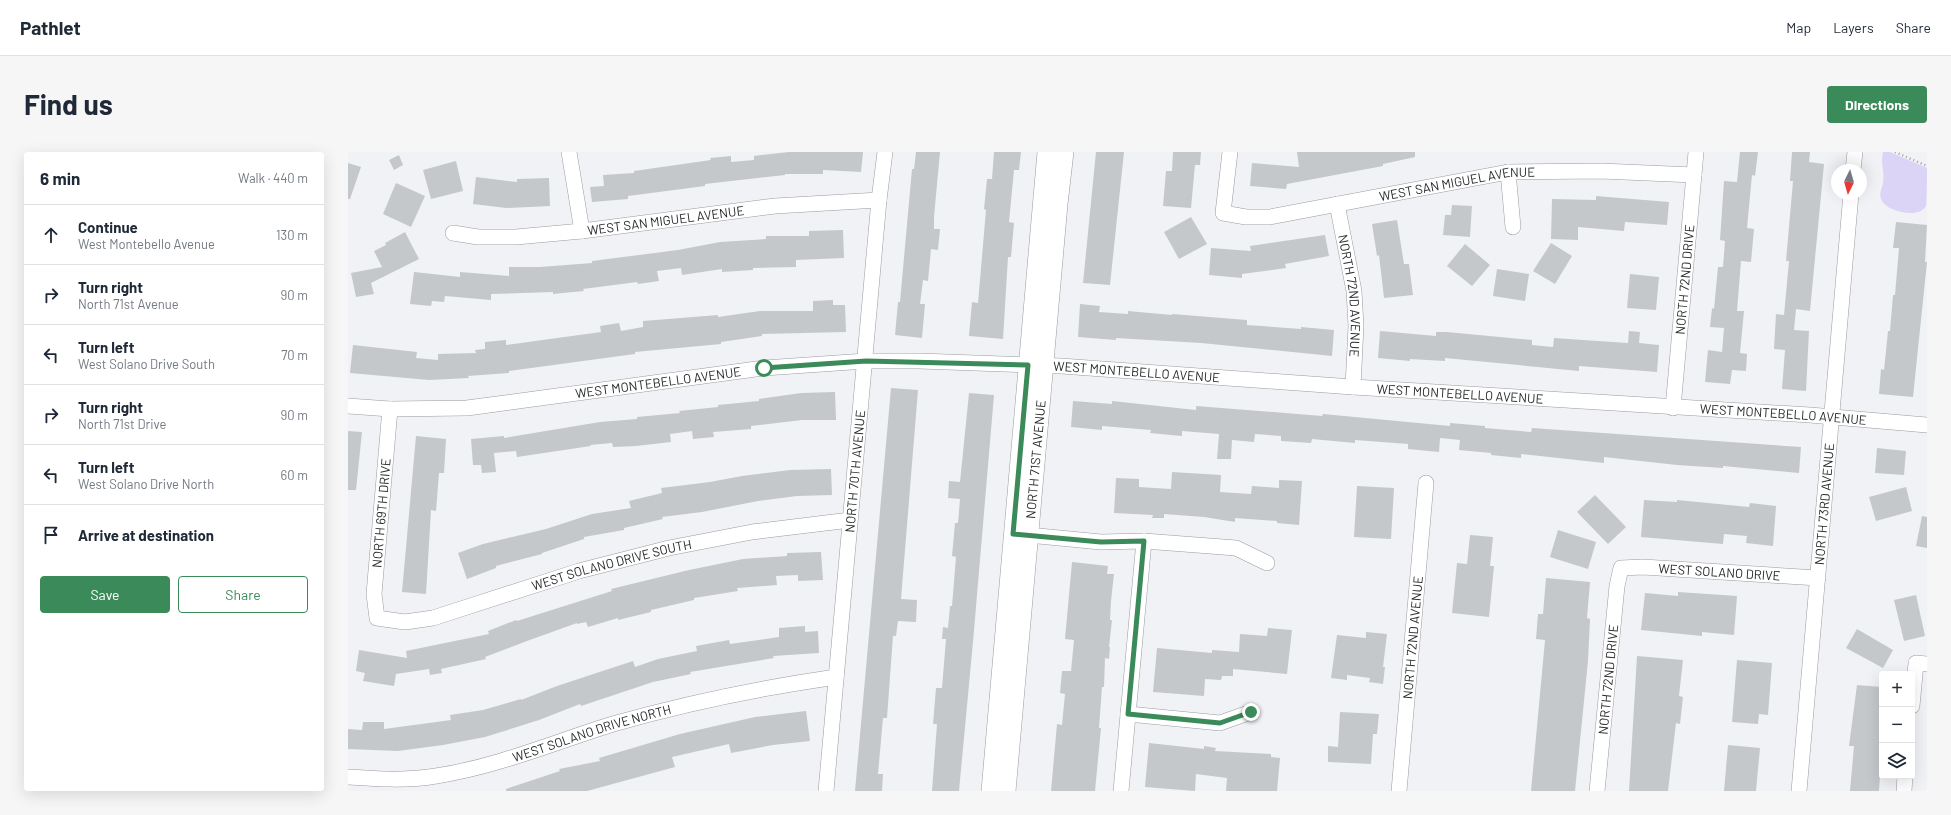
<!DOCTYPE html>
<html lang="en">
<head>
<meta charset="utf-8">
<style>
	:root { --surface:#fff; --page:#f6f6f7; --text:#1f2937; --muted:#747a83; --line:#e0e1e3; --accent:#3b8a5a }
	body { margin:0; font-family:Barlow,sans-serif; background:var(--page); color:var(--text) }
	.controls { position:absolute; right:12px; bottom:12px; display:grid; overflow:hidden; border-radius:4px; box-shadow:0 4px 16px #0002 }
	.controls button { width:36px; height:36px; display:grid; place-items:center; padding:0; border:0; border-bottom:1px solid var(--line); background:var(--surface); color:var(--text); font:20px sans-serif }
	.compass { position:absolute; left:1483px; top:12px; width:36px; height:36px; border-radius:50%; background:var(--surface); box-shadow:0 4px 16px #0002; rotate:185deg }
	.stop { position:absolute; width:12px; height:12px; margin:-9px; border:3px solid #3b8a5a; border-radius:50%; background:#fff }
	.stop.end { background:#3b8a5a; border-color:#fff; box-shadow:0 1px 4px #0008 }
	.list { margin:0; padding:0; list-style:none }
	h2 { display:flex; justify-content:space-between; align-items:center; height:52px; margin:0; padding:0 16px; font-size:17px }
	h2 small { font-size:13px; font-weight:400; color:var(--muted) }
	.list li { display:grid; grid-template-columns:26px 1fr auto; gap:12px; align-items:center; box-sizing:border-box; height:60px; padding:0 16px; border-top:1px solid var(--line) }
	.list b { display:block; font-size:15px; white-space:nowrap }
	.list p { margin:0; font-size:13px; white-space:nowrap; color:var(--muted) }
	.list em { font-size:13px; font-style:normal; color:var(--muted) }
	.actions { display:flex; gap:8px; padding:12px 16px }
	.actions a { flex:1; padding:9px 0; border:1px solid var(--accent); border-radius:4px; text-align:center; font-size:14px; color:var(--accent) }
	.actions .main { background:var(--accent); color:#fff }
	.icon { flex:none; width:22px; height:22px; fill:none; stroke:currentColor; stroke-width:2; stroke-linecap:round; stroke-linejoin:round }
	.map { position:relative; flex:none; width:1579px; height:639px; overflow:hidden; border-radius:4px }
	header { display:flex; align-items:center; gap:24px; box-sizing:border-box; height:56px; padding:0 20px; background:var(--surface); border-bottom:1px solid var(--line) }
	header strong { font-size:19px }
	nav { display:flex; gap:22px; margin-inline-start:auto; font-size:14px }
	.intro { display:flex; align-items:center; justify-content:space-between; box-sizing:border-box; height:96px; padding:0 24px }
	h1 { margin:0; font-size:28px }
	.button { padding:10px 18px; border-radius:4px; background:var(--accent); color:#fff; font-size:14px; font-weight:700 }
	main { display:flex; gap:24px; padding:0 24px }
	aside { flex:1; background:var(--surface); border-radius:4px; box-shadow:0 4px 16px #0002 }
	.map>svg:first-child { display:block }
	.green { fill:#dcd4f7 }
	.building { fill:#c5c8cb }
	.lines { fill:none; stroke-linecap:round; stroke-linejoin:round }
	.minor-casing { stroke:#999c9f; stroke-width:16 }
	.tertiary-casing { stroke:#999c9f; stroke-width:20 }
	.path { stroke:#9ea0a3; stroke-width:2.5; stroke-dasharray:1 3; stroke-linecap:butt }
	.minor { stroke:#fff; stroke-width:15 }
	.tertiary { stroke:#fff; stroke-width:19 }
	.route { stroke:#3b8a5a; stroke-width:5 }
	.labels { text-anchor:middle; stroke-width:3.5; stroke-linejoin:round; paint-order:stroke }
	.street-label { font-size:13px; fill:#292a2b; stroke:#fff }
</style>
</head>
<body>
<header>
<strong>Pathlet</strong>
<nav><a>Map</a><a>Layers</a><a>Share</a></nav>
</header>
<div class="intro"><h1>Find us</h1><a class="button">Directions</a></div>
<main>
<aside>
<h2>6 min<small>Walk · 440 m</small></h2>
<ul class="list">
<li><svg class="icon" aria-label="ahead" viewBox="0 0 24 24"><path d="M12 20V5M6 11l6-6 6 6"/></svg><div><b>Continue</b><p>West Montebello Avenue</p></div><em>130 m</em></li>
<li><svg class="icon" aria-label="right" viewBox="0 0 24 24"><path d="M7 20v-9h11M14 6l5 5-5 5"/></svg><div><b>Turn right</b><p>North 71st Avenue</p></div><em>90 m</em></li>
<li><svg class="icon" aria-label="left" viewBox="0 0 24 24"><path d="M17 20v-9H6M10 6l-5 5 5 5"/></svg><div><b>Turn left</b><p>West Solano Drive South</p></div><em>70 m</em></li>
<li><svg class="icon" aria-label="right" viewBox="0 0 24 24"><path d="M7 20v-9h11M14 6l5 5-5 5"/></svg><div><b>Turn right</b><p>North 71st Drive</p></div><em>90 m</em></li>
<li><svg class="icon" aria-label="left" viewBox="0 0 24 24"><path d="M17 20v-9H6M10 6l-5 5 5 5"/></svg><div><b>Turn left</b><p>West Solano Drive North</p></div><em>60 m</em></li>
<li><svg class="icon" aria-label="arrive" viewBox="0 0 24 24"><path d="M6 21V4h12l-3 4 3 4H6"/></svg><div><b>Arrive at destination</b></div></li>
</ul>
<div class="actions"><a class="main">Save</a><a>Share</a></div>
</aside>
<div class="map">
<svg width="1579" height="639" viewBox="0 0 1579 639">
	<rect width="100%" height="100%" fill="#f0f2f6"/>
	<path class="green" d="M 1535,0 L 1542,0 L 1579,16 C 1579,25 1579,47 1578,54 C 1571,67 1540,60 1534,49 C 1530,42 1534,37 1535,31 C 1537,20 1532,10 1535,0 Z"/>
	<g class="building">
		<path d="M 441,0 L 515,0 L 513,20 L 475,18 L 475,22 L 437,22 L 437,23 L 357,32 L 357,34 L 280,44 L 280,47 L 244,50 L 242,35 L 256,34 L 255,23 L 286,21 L 286,19 L 363,8 L 362,6 L 383,4 L 383,10 L 406,8 L 406,4 Z"/>
		<path d="M 568,0 L 592,0 L 586,65 L 586,77 L 592,77 L 590,98 L 583,97 L 580,129 L 575,128 L 572,152 L 577,152 L 574,186 L 547,183 L 550,150 L 552,150 L 564,17 L 566,17 Z"/>
		<path d="M 646,0 L 673,0 L 671,18 L 666,18 L 661,70 L 666,71 L 663,105 L 660,105 L 655,187 L 621,184 L 624,150 L 630,151 L 638,58 L 636,57 L 639,27 L 644,27 Z"/>
		<path d="M 748,0 L 776,0 L 762,133 L 735,131 Z"/>
		<path d="M 825,0 L 853,0 L 852,13 L 847,13 L 843,56 L 815,54 L 818,19 L 824,19 Z"/>
		<path d="M 949,0 L 1067,0 L 1067,5 L 1035,12 L 1035,14 L 939,32 L 938,37 L 902,34 L 904,11 L 951,15 Z"/>
		<path d="M 1392,0 L 1410,0 L 1407,24 L 1404,23 L 1399,76 L 1406,77 L 1403,110 L 1393,109 L 1389,159 L 1396,159 L 1392,201 L 1399,202 L 1398,219 L 1384,218 L 1382,232 L 1357,230 L 1360,198 L 1374,200 L 1376,176 L 1362,175 L 1364,156 L 1366,157 L 1370,115 L 1375,115 L 1377,89 L 1372,88 L 1376,29 L 1389,30 Z"/>
		<path d="M 1444,0 L 1462,0 L 1461,10 L 1476,12 L 1462,159 L 1448,157 L 1446,178 L 1461,179 L 1458,239 L 1434,237 L 1437,198 L 1426,197 L 1428,162 L 1436,163 L 1441,109 L 1438,109 L 1445,29 L 1442,29 Z"/>
		<path d="M 51,3 L 55,13 L 46,18 L 41,8 Z"/>
		<path d="M 108,9 L 115,39 L 83,47 L 75,18 Z"/>
		<path d="M 0,11 L 13,15 L 2,47 L 0,47 Z"/>
		<path d="M 128,25 L 169,30 L 169,27 L 201,26 L 202,54 L 158,56 L 125,52 Z"/>
		<path d="M 48,31 L 77,44 L 63,75 L 35,62 Z"/>
		<path d="M 1248,44 L 1321,50 L 1319,73 L 1277,70 L 1276,79 L 1230,75 L 1230,88 L 1203,87 L 1204,47 L 1248,48 Z"/>
		<path d="M 1104,53 L 1124,54 L 1122,85 L 1095,83 L 1097,63 L 1103,63 Z"/>
		<path d="M 843,65 L 859,92 L 831,107 L 816,80 Z"/>
		<path d="M 1049,68 L 1056,112 L 1061,112 L 1065,143 L 1036,146 L 1031,103 L 1029,104 L 1024,72 Z"/>
		<path d="M 1548,70 L 1579,73 L 1577,110 L 1579,110 L 1565,245 L 1531,242 L 1533,217 L 1536,218 L 1540,179 L 1542,179 L 1545,143 L 1547,143 L 1551,96 L 1545,96 Z"/>
		<path d="M 495,78 L 496,106 L 448,108 L 448,115 L 405,116 L 405,118 L 374,120 L 374,117 L 334,123 L 333,116 L 309,119 L 311,129 L 290,132 L 289,130 L 235,137 L 236,139 L 205,142 L 205,140 L 143,142 L 143,148 L 97,144 L 96,150 L 84,149 L 83,154 L 62,152 L 66,120 L 112,125 L 112,120 L 161,124 L 161,115 L 192,115 L 244,111 L 244,109 L 330,98 L 372,90 L 418,87 L 418,84 L 461,84 L 461,79 Z"/>
		<path d="M 57,80 L 71,107 L 23,131 L 26,142 L 8,145 L 3,121 L 34,115 L 26,99 L 38,93 L 37,91 Z"/>
		<path d="M 977,83 L 981,104 L 937,112 L 938,116 L 894,122 L 894,126 L 861,123 L 863,96 L 903,99 L 902,94 Z"/>
		<path d="M 1203,91 L 1224,104 L 1207,132 L 1185,119 Z"/>
		<path d="M 1117,92 L 1142,113 L 1124,134 L 1099,114 Z"/>
		<path d="M 1149,117 L 1181,122 L 1177,149 L 1145,144 Z"/>
		<path d="M 1282,122 L 1311,125 L 1308,158 L 1279,156 Z"/>
		<path d="M 485,148 L 485,153 L 497,153 L 498,180 L 414,182 L 414,184 L 373,190 L 373,192 L 287,200 L 287,202 L 161,219 L 161,221 L 120,224 L 121,226 L 81,228 L 2,221 L 5,193 L 69,200 L 68,206 L 90,208 L 90,202 L 128,201 L 127,198 L 137,197 L 137,190 L 158,188 L 158,193 L 253,180 L 252,174 L 271,171 L 273,179 L 295,175 L 295,169 L 370,163 L 370,165 L 412,159 L 465,159 L 465,149 Z"/>
		<path d="M 732,152 L 752,154 L 751,160 L 780,162 L 780,159 L 824,163 L 824,162 L 899,168 L 899,173 L 953,177 L 953,175 L 986,178 L 984,204 L 853,191 L 768,186 L 768,188 L 730,185 Z"/>
		<path d="M 1032,179 L 1088,184 L 1088,180 L 1099,180 L 1184,188 L 1184,193 L 1205,195 L 1206,186 L 1280,191 L 1281,179 L 1292,180 L 1291,191 L 1311,193 L 1309,220 L 1231,214 L 1231,219 L 1097,206 L 1097,209 L 1062,207 L 1062,209 L 1030,206 Z"/>
		<path d="M 543,236 L 570,238 L 553,447 L 569,448 L 568,470 L 550,469 L 548,484 L 545,484 L 539,566 L 535,566 L 530,622 L 535,622 L 534,639 L 507,639 Z"/>
		<path d="M 487,240 L 488,268 L 454,268 L 403,274 L 403,277 L 365,280 L 366,285 L 345,287 L 344,279 L 322,282 L 323,290 L 288,294 L 265,295 L 264,291 L 242,293 L 243,294 L 169,305 L 168,299 L 146,301 L 148,320 L 134,321 L 133,313 L 125,313 L 123,287 L 156,284 L 156,286 L 252,270 L 289,267 L 289,265 L 332,261 L 331,259 L 370,255 L 370,253 L 411,249 L 411,247 L 453,241 Z"/>
		<path d="M 621,241 L 646,243 L 625,490 L 611,639 L 584,639 L 589,572 L 585,572 L 588,536 L 594,536 L 598,487 L 594,487 L 595,475 L 600,476 L 602,454 L 604,454 L 608,405 L 604,404 L 607,371 L 610,371 L 612,347 L 600,346 L 601,329 L 612,330 Z"/>
		<path d="M 725,249 L 764,252 L 764,249 L 848,258 L 848,254 L 974,264 L 975,262 L 1102,274 L 1102,271 L 1137,274 L 1137,276 L 1183,280 L 1184,276 L 1453,295 L 1451,321 L 1375,314 L 1375,316 L 1329,313 L 1256,305 L 1256,311 L 1173,302 L 1173,306 L 1143,303 L 1143,301 L 1111,298 L 1112,288 L 1092,286 L 1091,300 L 1060,297 L 1060,292 L 1007,288 L 1007,291 L 964,287 L 963,291 L 933,289 L 933,284 L 907,282 L 906,290 L 884,288 L 883,307 L 869,307 L 871,282 L 834,279 L 834,284 L 802,281 L 803,278 L 754,274 L 754,278 L 723,275 Z"/>
		<path d="M 0,279 L 14,280 L 8,338 L 0,338 Z"/>
		<path d="M 68,284 L 98,287 L 96,321 L 91,321 L 88,359 L 83,358 L 78,442 L 54,440 Z"/>
		<path d="M 1529,296 L 1558,299 L 1556,323 L 1527,321 Z"/>
		<path d="M 483,317 L 484,343 L 449,344 L 410,349 L 354,360 L 314,365 L 315,367 L 276,376 L 276,378 L 236,385 L 236,387 L 194,401 L 194,402 L 148,414 L 148,416 L 119,427 L 110,401 L 135,392 L 198,377 L 244,362 L 283,356 L 281,349 L 314,341 L 313,336 L 362,330 L 394,324 L 442,318 Z"/>
		<path d="M 824,320 L 873,323 L 872,340 L 903,342 L 904,334 L 931,336 L 931,328 L 954,329 L 951,373 L 929,371 L 929,369 L 887,366 L 887,370 L 856,365 L 816,362 L 816,366 L 804,366 L 805,363 L 766,361 L 768,326 L 791,327 L 791,335 L 823,337 Z"/>
		<path d="M 1009,334 L 1046,336 L 1043,387 L 1006,385 Z"/>
		<path d="M 1558,335 L 1564,359 L 1528,369 L 1521,345 Z"/>
		<path d="M 1247,343 L 1278,375 L 1260,392 L 1229,360 Z"/>
		<path d="M 1296,348 L 1329,350 L 1329,348 L 1401,355 L 1402,351 L 1428,354 L 1425,394 L 1398,391 L 1399,384 L 1376,382 L 1375,392 L 1293,385 Z"/>
		<path d="M 1574,364 L 1579,365 L 1579,396 L 1568,394 Z"/>
		<path d="M 1210,378 L 1248,390 L 1240,417 L 1202,405 Z"/>
		<path d="M 1122,383 L 1145,385 L 1142,414 L 1146,414 L 1141,465 L 1104,461 L 1109,411 L 1119,412 Z"/>
		<path d="M 473,400 L 475,428 L 450,429 L 450,423 L 428,424 L 429,433 L 389,436 L 390,439 L 346,446 L 346,448 L 303,458 L 303,460 L 270,468 L 270,466 L 240,475 L 238,470 L 229,472 L 229,471 L 179,489 L 137,505 L 138,507 L 93,517 L 94,521 L 82,523 L 81,517 L 48,522 L 46,534 L 15,529 L 17,521 L 8,519 L 11,498 L 59,506 L 58,499 L 141,482 L 140,479 L 168,468 L 169,469 L 264,439 L 263,437 L 341,418 L 395,407 L 439,404 L 439,401 Z"/>
		<path d="M 724,410 L 760,414 L 759,422 L 766,422 L 763,449 L 762,468 L 764,468 L 761,495 L 762,495 L 761,507 L 757,506 L 756,535 L 754,535 L 751,576 L 753,576 L 747,639 L 703,639 L 709,572 L 714,573 L 717,542 L 712,541 L 714,519 L 723,519 L 726,488 L 717,487 Z"/>
		<path d="M 1198,426 L 1242,430 L 1239,466 L 1242,467 L 1240,509 L 1227,639 L 1183,639 L 1197,488 L 1188,487 L 1190,462 L 1195,462 Z"/>
		<path d="M 1330,440 L 1389,444 L 1386,483 L 1354,480 L 1354,484 L 1293,478 L 1297,441 L 1330,444 Z"/>
		<path d="M 1568,443 L 1577,484 L 1556,489 L 1546,448 Z"/>
		<path d="M 457,474 L 457,480 L 470,479 L 471,501 L 425,504 L 426,506 L 342,520 L 343,522 L 305,530 L 233,554 L 232,552 L 191,568 L 137,585 L 95,593 L 50,599 L 0,597 L 0,577 L 14,578 L 15,570 L 36,570 L 36,577 L 103,568 L 102,563 L 135,558 L 173,547 L 173,548 L 209,534 L 285,509 L 287,515 L 310,507 L 349,499 L 348,494 L 381,488 L 382,492 L 431,485 L 431,476 Z"/>
		<path d="M 920,476 L 944,478 L 939,522 L 885,517 L 885,524 L 874,524 L 873,528 L 857,527 L 856,544 L 805,540 L 809,496 L 864,501 L 864,498 L 891,500 L 892,482 L 919,484 Z"/>
		<path d="M 1509,477 L 1545,498 L 1535,516 L 1498,496 Z"/>
		<path d="M 1018,480 L 1039,482 L 1035,515 L 1037,515 L 1035,532 L 1021,530 L 1022,526 L 999,523 L 999,528 L 983,526 L 989,483 L 1018,486 Z"/>
		<path d="M 1289,504 L 1335,508 L 1331,544 L 1335,545 L 1332,572 L 1328,571 L 1320,639 L 1281,639 Z"/>
		<path d="M 1389,508 L 1424,511 L 1420,563 L 1411,562 L 1410,572 L 1384,570 Z"/>
		<path d="M 1509,533 L 1534,535 L 1534,570 L 1531,607 L 1533,608 L 1531,639 L 1502,639 L 1506,594 L 1501,594 Z"/>
		<path d="M 458,559 L 462,589 L 425,593 L 383,601 L 381,592 L 324,605 L 327,615 L 239,639 L 158,639 L 158,637 L 212,619 L 211,617 L 252,609 L 251,606 L 332,582 L 407,565 Z"/>
		<path d="M 992,560 L 1031,562 L 1029,582 L 1025,582 L 1023,612 L 980,610 L 980,594 L 990,595 Z"/>
		<path d="M 801,591 L 856,597 L 856,594 L 868,596 L 867,599 L 923,602 L 923,605 L 932,606 L 929,639 L 878,639 L 879,626 L 848,622 L 847,639 L 797,635 Z"/>
		<path d="M 1380,593 L 1412,596 L 1408,639 L 1376,639 Z"/>
	</g>
	<g class="lines">
		<defs>
			<g id="minor">
				<path d="M 221,0 L 234,79"/>
				<path id="s1" d="M 882,0 L 875,61 L 898,65 L 922,65 L 1160,20 L 1253,19 L 1346,23"/>
				<path d="M 1505,18 L 1507,0"/>
				<path d="M 1160,20 L 1165,75"/>
				<path id="s2" d="M 989,52 L 1006,139 L 1008,174 L 1005,235"/>
				<path id="s3" d="M 105,81 L 130,85 L 168,85 L 234,79 L 427,54 L 531,48"/>
				<path id="s4" d="M 0,254 L 42,257 L 119,256 L 416,216 L 518,209 L 571,209 L 713,214 L 1005,235 L 1462,263 L 1579,273"/>
				<path id="s5" d="M 1325,256 L 1348,0"/>
				<path id="s6" d="M 42,257 L 26,442 L 29,466 L 57,470 L 85,466 L 231,419 L 321,396 L 404,380 L 502,368"/>
				<path d="M 680,383 L 753,390 L 796,389 L 888,396 L 919,411"/>
				<path d="M 1564,554 L 1568,511 L 1579,512"/>
				<path d="M 780,562 L 872,571 L 903,560"/>
				<path id="s7" d="M 0,625 C 29,627 59,629 88,624 C 148,615 207,590 265,572 C 339,551 412,536 488,525"/>
				<path id="s8" d="M 478,639 L 531,48 L 537,0"/>
				<path d="M 773,639 L 796,389"/>
				<path id="s9" d="M 1051,639 L 1078,331"/>
				<path id="s10" d="M 1249,639 L 1269,434 L 1273,416 L 1295,415 L 1470,426"/>
				<path id="s11" d="M 1451,639 L 1503,42"/>
				<path d="M 1556,639 L 1557,624"/>
			</g>
			<g id="tertiary">
				<path d="M 643,639 L 699,0"/>
				<path id="s12" d="M 658,639 L 710,52 L 716,0"/>
			</g>
		</defs>
		<use href="#minor" class="minor-casing"/>
		<use href="#tertiary" class="tertiary-casing"/>
		<path class="path" d="M 1547,0 L 1579,14"/>
		<use href="#minor" class="minor"/>
		<use href="#tertiary" class="tertiary"/>
	</g>
	<g class="lines">
		<path class="route" d="M 416,216 L 518,209 L 680,213 L 665,382 L 753,390 L 796,389 L 780,562 L 872,571 L 903,560"/>
	</g>
	<g class="labels">
		<g class="street-label">
			<text dy="5" stroke="none"><textPath href="#s1" startOffset="299">WEST SAN MIGUEL AVENUE</textPath></text>
			<text dy="5" stroke="none"><textPath href="#s3" startOffset="214">WEST SAN MIGUEL AVENUE</textPath></text>
			<text dy="5" stroke="none"><textPath href="#s5" startOffset="129">NORTH 72ND DRIVE</textPath></text>
			<text dy="5" stroke="none"><textPath href="#s2" startOffset="93">NORTH 72ND AVENUE</textPath></text>
			<text dy="5" stroke="none"><textPath href="#s4" startOffset="792">WEST MONTEBELLO AVENUE</textPath></text>
			<text dy="5" stroke="none"><textPath href="#s4" startOffset="312">WEST MONTEBELLO AVENUE</textPath></text>
			<text dy="5" stroke="none"><textPath href="#s4" startOffset="1116">WEST MONTEBELLO AVENUE</textPath></text>
			<text dy="5" stroke="none"><textPath href="#s4" startOffset="1440">WEST MONTEBELLO AVENUE</textPath></text>
			<text dy="5" stroke="none"><textPath href="#s12" startOffset="333">NORTH 71ST AVENUE</textPath></text>
			<text dy="5" stroke="none"><textPath href="#s8" startOffset="321">NORTH 70TH AVENUE</textPath></text>
			<text dy="5" stroke="none"><textPath href="#s11" startOffset="288">NORTH 73RD AVENUE</textPath></text>
			<text transform="translate(33 361) rotate(-85)" y="5">NORTH 69TH DRIVE</text>
			<text dy="5" stroke="none"><textPath href="#s6" startOffset="453">WEST SOLANO DRIVE SOUTH</textPath></text>
			<text dy="5" stroke="none"><textPath href="#s10" startOffset="323">WEST SOLANO DRIVE</textPath></text>
			<text dy="5" stroke="none"><textPath href="#s9" startOffset="154">NORTH 72ND AVENUE</textPath></text>
			<text dy="5" stroke="none"><textPath href="#s10" startOffset="112">NORTH 72ND DRIVE</textPath></text>
			<text dy="5" stroke="none"><textPath href="#s7" startOffset="250">WEST SOLANO DRIVE NORTH</textPath></text>
		</g>
	</g>
</svg>
<div class="controls">
<button>+</button>
<button>−</button>
<button><svg class="icon" aria-label="layers" viewBox="0 0 24 24"><path d="M12 4l9 5-9 5-9-5zM3 14l9 5 9-5"/></svg></button>
</div>
<svg class="compass" viewBox="-18 -18 36 36"><path d="M0-13l5 13h-10z" fill="#e53935"/><path d="M0 13l5-13h-10z" fill="#747a83"/></svg>
<div class="stop" style="left:416px;top:216px"></div>
<div class="stop end" style="left:903px;top:560px"></div>
</div>
</main>
</body>
</html>
